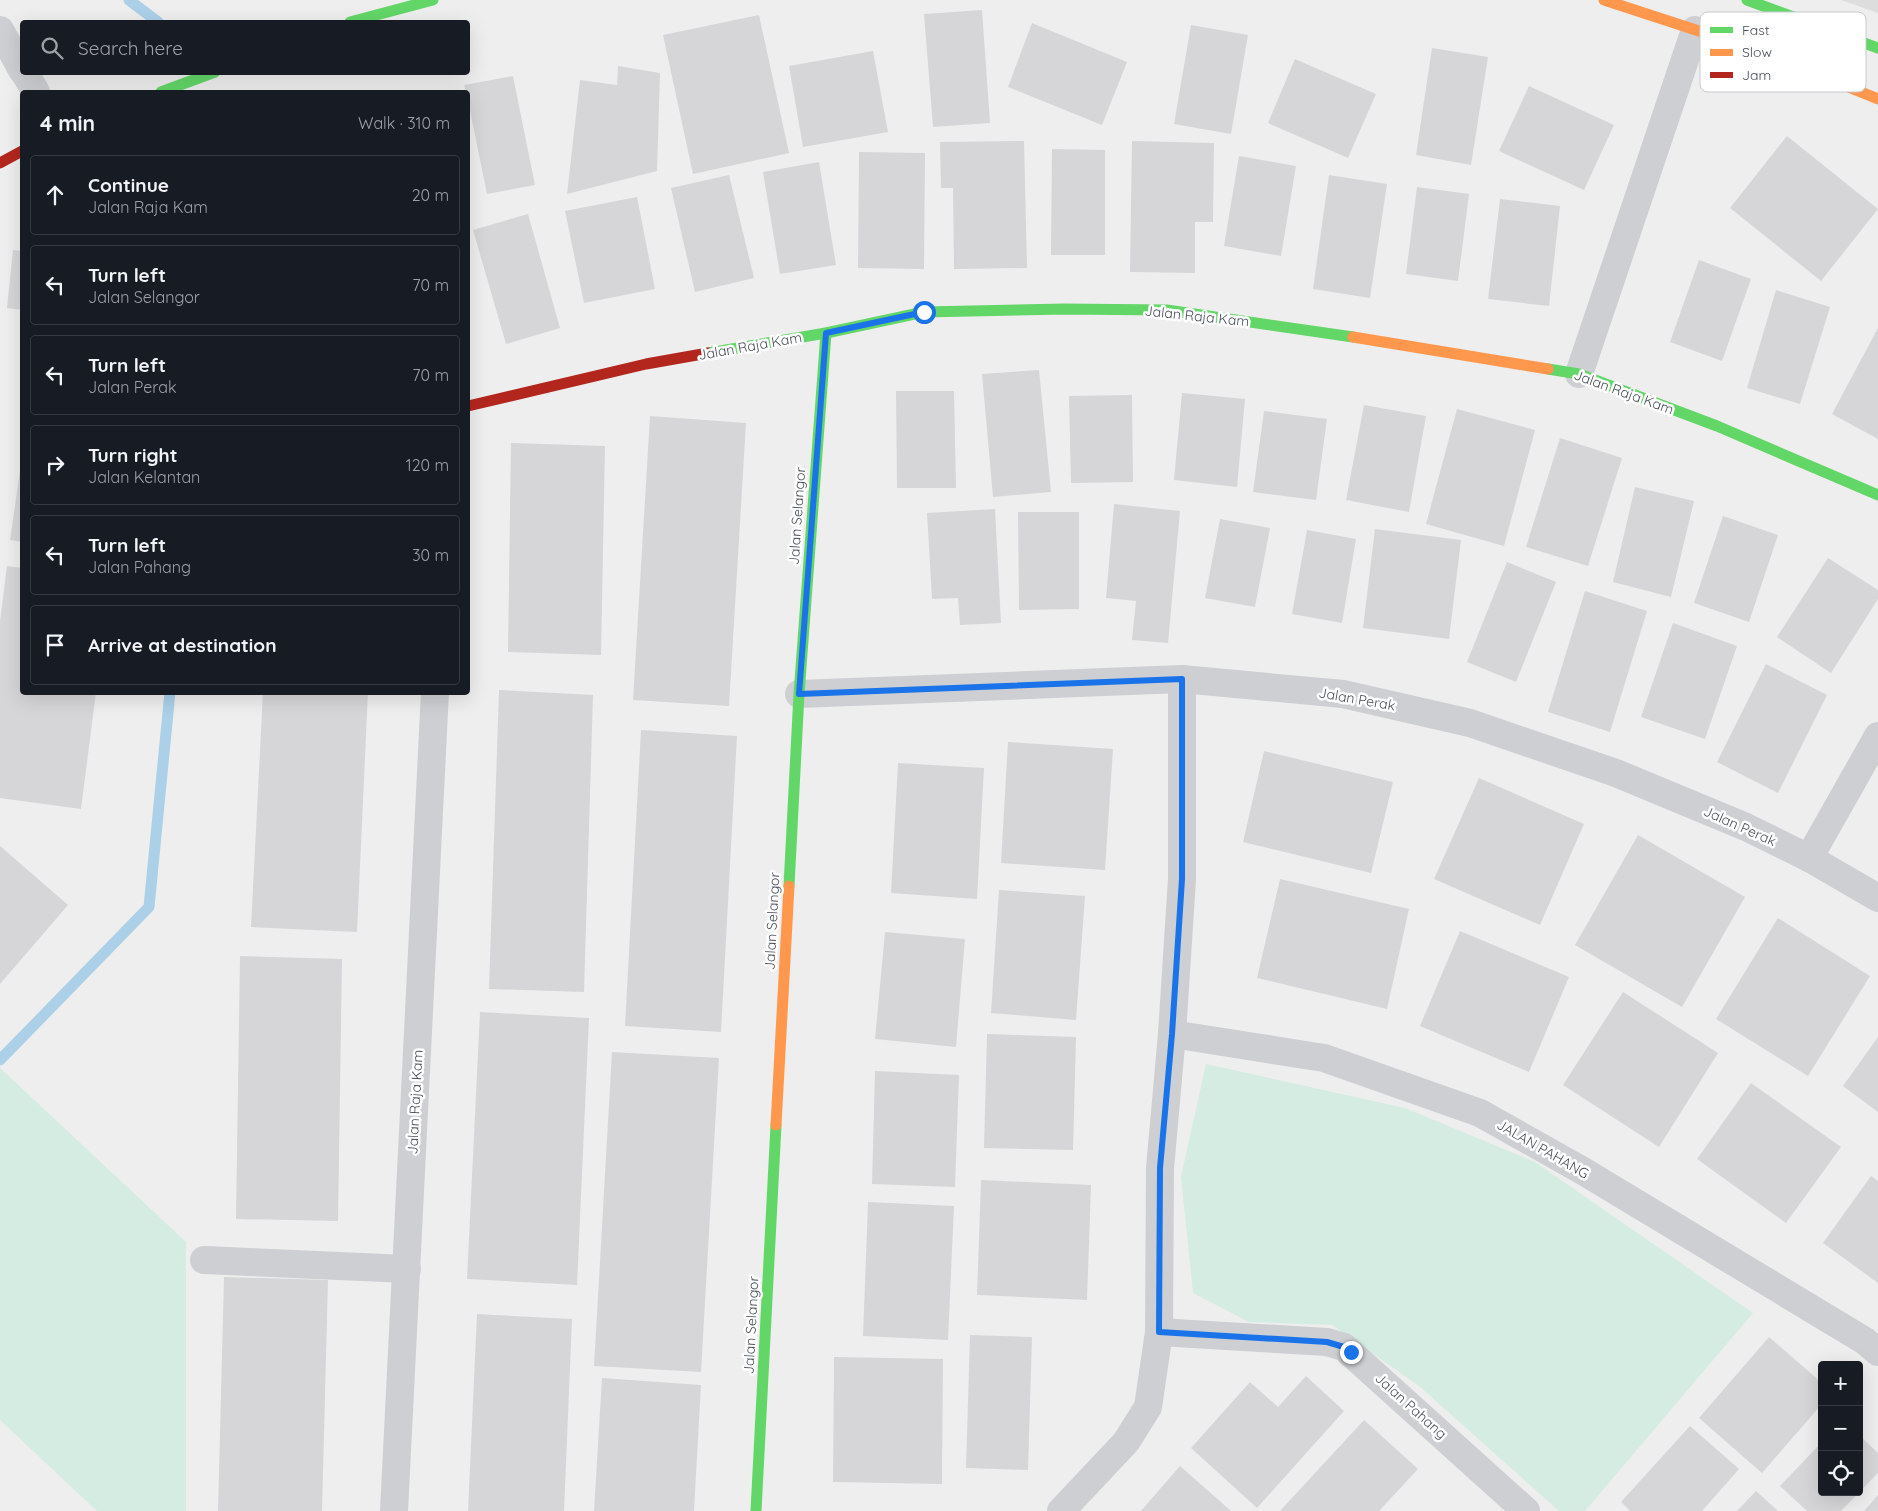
<!DOCTYPE html>
<html lang="en">
<head>
<meta charset="utf-8">
<style>
	:root { --surface:#171b24; --page:#242831; --text:#f1f3f6; --muted:#9ea1a6; --line:#363941 }
	body { margin:0; font-family:Quicksand,sans-serif; background:var(--page); color:var(--text) }
	.controls { position:absolute; right:15px; bottom:15px; display:grid; overflow:hidden; border-radius:5px; box-shadow:0 5px 20px #0002 }
	.controls button { width:45px; height:45px; display:grid; place-items:center; padding:0; border:0; border-bottom:1px solid var(--line); background:var(--surface); color:var(--text); font:25px sans-serif }
	.stop { position:absolute; width:15px; height:15px; margin:-11px; border:4px solid #1a73e8; border-radius:50%; background:#fff }
	.stop.end { background:#1a73e8; border-color:#fff; box-shadow:0 1px 5px #0008 }
	.list { margin:0; padding:0; list-style:none }
	h2 { display:flex; justify-content:space-between; align-items:center; height:65px; margin:0; padding:0 20px; font-size:21px }
	h2 small { font-size:16px; font-weight:400; color:var(--muted) }
	.list li { display:grid; grid-template-columns:32px 1fr auto; gap:15px; align-items:center; box-sizing:border-box; height:80px; margin:0 10px 10px; padding:0 10px; border:1px solid var(--line); border-radius:5px }
	.list b { display:block; font-size:19px; white-space:nowrap }
	.list p { margin:0; font-size:16px; white-space:nowrap; color:var(--muted) }
	.list em { font-size:16px; font-style:normal; color:var(--muted) }
	.icon { flex:none; width:28px; height:28px; fill:none; stroke:currentColor; stroke-width:2; stroke-linecap:round; stroke-linejoin:round }
	.map { position:relative; flex:none; width:1878px; height:1511px; overflow:hidden }
	.search { position:absolute; background:var(--surface); box-shadow:0 5px 20px #0002; left:20px; top:20px; width:450px; height:55px; display:flex; align-items:center; gap:12px; box-sizing:border-box; padding:0 18px; border-radius:5px; color:var(--muted); font-size:19px }
	.panel { position:absolute; background:var(--surface); box-shadow:0 5px 20px #0002; left:20px; top:90px; width:450px; height:605px; border-radius:5px }
	.map>svg:first-child { display:block }
	.education { fill:#ddd }
	.green { fill:#d4ece2 }
	.lines { fill:none; stroke-linecap:round; stroke-linejoin:round }
	.stream { stroke:#abd0e8; stroke-width:11 }
	.building { fill:#d6d6d9 }
	.street { stroke:#cdcfd2; stroke-width:28 }
	.fast { stroke:#63d668; stroke-width:11 }
	.slow { stroke:#ff974d; stroke-width:11 }
	.jam { stroke:#b3261e; stroke-width:11 }
	.route { stroke:#1a73e8; stroke-width:6 }
	.labels { text-anchor:middle; stroke-width:5; stroke-linejoin:round; paint-order:stroke }
	.street-label { font-size:14px; fill:#474d59; stroke:#fff }
	.key { fill:#fff; stroke:#c8cacd; stroke-width:1 }
	.key-label { font-size:14px; fill:#474d59 }
</style>
</head>
<body>
<div class="map">
<svg width="1878" height="1511" viewBox="0 0 1878 1511">
	<rect width="100%" height="100%" fill="#efeeee"/>
	<path class="education" d="M 1841,0 L 1878,0 L 1878,13 Z"/>
	<g class="green">
		<path d="M 1206,1064 L 1405,1108 L 1535,1162 L 1753,1313 L 1585,1511 L 1559,1511 L 1419,1386 L 1332,1325 L 1249,1322 L 1193,1293 L 1181,1177 Z"/>
		<path d="M 0,1068 L 186,1242 L 186,1511 L 97,1511 L 0,1420 Z"/>
	</g>
	<g class="lines">
		<g class="stream">
			<path d="M 129,0 L 158,22"/>
			<path d="M 0,1060 L 149,907 L 170,692"/>
		</g>
	</g>
	<g class="building">
		<path d="M 982,10 L 990,123 L 933,127 L 924,14 Z"/>
		<path d="M 759,15 L 789,153 L 693,174 L 663,35 Z"/>
		<path d="M 1032,23 L 1127,62 L 1102,125 L 1008,87 Z"/>
		<path d="M 1191,25 L 1248,35 L 1231,134 L 1174,124 Z"/>
		<path d="M 1432,48 L 1488,57 L 1471,165 L 1416,155 Z"/>
		<path d="M 873,51 L 888,132 L 803,147 L 789,66 Z"/>
		<path d="M 1295,59 L 1376,94 L 1348,158 L 1268,123 Z"/>
		<path d="M 618,66 L 660,73 L 657,171 L 567,194 L 580,80 L 617,85 Z"/>
		<path d="M 513,76 L 535,185 L 487,194 L 468,101 L 468,92 L 466,92 L 464,85 Z"/>
		<path d="M 1529,86 L 1614,125 L 1584,190 L 1499,151 Z"/>
		<path d="M 1787,136 L 1878,209 L 1821,281 L 1730,208 Z"/>
		<path d="M 1024,141 L 1027,268 L 954,269 L 953,188 L 941,188 L 940,142 Z"/>
		<path d="M 1132,141 L 1214,143 L 1213,222 L 1195,222 L 1195,273 L 1130,272 Z"/>
		<path d="M 1052,149 L 1105,150 L 1105,255 L 1051,255 Z"/>
		<path d="M 859,152 L 925,153 L 924,269 L 858,268 Z"/>
		<path d="M 1239,156 L 1296,166 L 1281,256 L 1224,246 Z"/>
		<path d="M 819,162 L 836,265 L 780,274 L 763,172 Z"/>
		<path d="M 729,175 L 754,278 L 695,292 L 671,188 Z"/>
		<path d="M 1329,175 L 1387,184 L 1370,298 L 1313,289 Z"/>
		<path d="M 1417,187 L 1469,194 L 1458,281 L 1406,274 Z"/>
		<path d="M 637,197 L 655,289 L 584,303 L 565,211 Z"/>
		<path d="M 1500,199 L 1560,206 L 1549,306 L 1488,299 Z"/>
		<path d="M 528,214 L 560,328 L 506,344 L 473,230 Z"/>
		<path d="M 13,250 L 22,251 L 22,310 L 7,308 Z"/>
		<path d="M 1699,260 L 1751,279 L 1722,361 L 1670,342 Z"/>
		<path d="M 1776,290 L 1830,307 L 1800,404 L 1747,388 Z"/>
		<path d="M 1878,328 L 1878,439 L 1832,414 Z"/>
		<path d="M 1039,370 L 1051,492 L 993,497 L 982,374 Z"/>
		<path d="M 896,391 L 954,391 L 956,488 L 897,488 Z"/>
		<path d="M 1182,393 L 1245,399 L 1237,487 L 1174,480 Z"/>
		<path d="M 1132,395 L 1133,482 L 1071,483 L 1069,396 Z"/>
		<path d="M 1364,405 L 1426,416 L 1409,512 L 1346,500 Z"/>
		<path d="M 1457,409 L 1535,430 L 1504,546 L 1426,524 Z"/>
		<path d="M 1264,411 L 1327,419 L 1316,500 L 1253,492 Z"/>
		<path d="M 650,416 L 746,423 L 729,706 L 633,700 Z"/>
		<path d="M 1560,438 L 1622,458 L 1588,566 L 1526,547 Z"/>
		<path d="M 511,443 L 605,446 L 601,655 L 508,652 Z"/>
		<path d="M 21,464 L 22,465 L 22,542 L 10,540 Z"/>
		<path d="M 1635,487 L 1694,501 L 1671,597 L 1613,582 Z"/>
		<path d="M 1114,504 L 1180,511 L 1168,643 L 1132,640 L 1136,601 L 1106,598 Z"/>
		<path d="M 995,509 L 1001,623 L 960,625 L 958,598 L 932,599 L 927,513 Z"/>
		<path d="M 1018,512 L 1079,512 L 1079,609 L 1019,610 Z"/>
		<path d="M 1723,516 L 1778,535 L 1749,622 L 1694,603 Z"/>
		<path d="M 1220,519 L 1270,528 L 1255,607 L 1205,598 Z"/>
		<path d="M 1375,529 L 1461,540 L 1449,639 L 1363,628 Z"/>
		<path d="M 1307,530 L 1356,539 L 1342,623 L 1292,614 Z"/>
		<path d="M 1828,558 L 1878,590 L 1878,599 L 1831,673 L 1777,637 Z"/>
		<path d="M 1507,562 L 1556,582 L 1516,682 L 1467,662 Z"/>
		<path d="M 7,566 L 22,568 L 22,692 L 96,692 L 81,809 L 0,798 L 0,621 Z"/>
		<path d="M 1585,591 L 1647,611 L 1610,732 L 1548,712 Z"/>
		<path d="M 1673,623 L 1737,646 L 1705,739 L 1641,717 Z"/>
		<path d="M 1766,664 L 1827,695 L 1778,793 L 1717,762 Z"/>
		<path d="M 499,690 L 593,695 L 584,992 L 489,989 Z"/>
		<path d="M 263,692 L 368,692 L 357,932 L 251,927 Z"/>
		<path d="M 641,730 L 737,736 L 721,1032 L 625,1026 Z"/>
		<path d="M 1008,742 L 1113,749 L 1105,870 L 1001,863 Z"/>
		<path d="M 1264,751 L 1393,782 L 1371,873 L 1243,842 Z"/>
		<path d="M 898,763 L 984,768 L 977,899 L 891,893 Z"/>
		<path d="M 1479,778 L 1584,824 L 1540,925 L 1434,879 Z"/>
		<path d="M 1638,835 L 1745,897 L 1682,1007 L 1575,945 Z"/>
		<path d="M 0,846 L 68,905 L 0,984 Z"/>
		<path d="M 1280,879 L 1409,909 L 1387,1009 L 1257,978 Z"/>
		<path d="M 999,890 L 1085,896 L 1076,1020 L 991,1013 Z"/>
		<path d="M 1778,918 L 1870,976 L 1808,1076 L 1716,1019 Z"/>
		<path d="M 1460,931 L 1569,977 L 1529,1072 L 1420,1026 Z"/>
		<path d="M 885,932 L 965,939 L 956,1047 L 875,1039 Z"/>
		<path d="M 240,956 L 342,959 L 338,1221 L 236,1219 Z"/>
		<path d="M 1623,992 L 1718,1053 L 1659,1147 L 1563,1085 Z"/>
		<path d="M 480,1012 L 589,1018 L 577,1285 L 467,1279 Z"/>
		<path d="M 987,1034 L 1076,1037 L 1073,1150 L 984,1148 Z"/>
		<path d="M 1878,1037 L 1878,1112 L 1843,1086 Z"/>
		<path d="M 612,1052 L 719,1058 L 701,1372 L 594,1366 Z"/>
		<path d="M 875,1071 L 959,1075 L 955,1187 L 872,1184 Z"/>
		<path d="M 1751,1083 L 1841,1147 L 1786,1223 L 1697,1159 Z"/>
		<path d="M 1871,1176 L 1878,1181 L 1878,1283 L 1823,1243 Z"/>
		<path d="M 981,1180 L 1091,1185 L 1087,1300 L 977,1295 Z"/>
		<path d="M 868,1202 L 954,1206 L 948,1340 L 863,1336 Z"/>
		<path d="M 224,1277 L 328,1280 L 322,1511 L 218,1511 Z"/>
		<path d="M 477,1314 L 572,1319 L 564,1511 L 468,1511 Z"/>
		<path d="M 970,1335 L 1032,1337 L 1028,1470 L 966,1468 Z"/>
		<path d="M 1769,1337 L 1822,1383 L 1822,1404 L 1762,1473 L 1699,1418 Z"/>
		<path d="M 834,1357 L 943,1359 L 942,1484 L 833,1482 Z"/>
		<path d="M 1306,1376 L 1344,1411 L 1257,1508 L 1191,1448 L 1250,1382 L 1278,1407 Z"/>
		<path d="M 602,1378 L 701,1385 L 694,1511 L 594,1511 Z"/>
		<path d="M 1364,1420 L 1418,1469 L 1379,1511 L 1280,1511 Z"/>
		<path d="M 1690,1426 L 1739,1469 L 1702,1511 L 1630,1511 L 1621,1502 Z"/>
		<path d="M 1859,1435 L 1878,1453 L 1878,1473 L 1841,1511 L 1807,1511 L 1780,1486 L 1822,1442 L 1822,1492 L 1859,1492 Z"/>
		<path d="M 1180,1466 L 1231,1511 L 1141,1511 Z"/>
		<path d="M 1756,1491 L 1778,1511 L 1737,1511 Z"/>
		<path d="M 1878,1495 L 1878,1511 L 1864,1511 Z"/>
	</g>
	<g class="lines">
		<g class="street">
			<path d="M 0,30 L 22,70"/>
			<path d="M 24,72 L 36,92"/>
			<path d="M 1579,374 L 1695,30"/>
			<path d="M 799,694 L 1182,679 L 1343,694 L 1470,723 L 1616,773 L 1746,827 L 1809,858 L 1878,898"/>
			<path d="M 1809,858 L 1878,736"/>
			<path d="M 1172,1034 L 1324,1058 L 1480,1113 L 1583,1171 L 1865,1341 L 1878,1352"/>
			<path d="M 204,1260 L 407,1269"/>
			<path d="M 1159,1332 L 1327,1342 L 1344,1347 L 1526,1511"/>
			<path d="M 394,1511 L 435,692"/>
			<path d="M 1061,1511 L 1126,1442 L 1148,1407 L 1159,1332 L 1160,1168 L 1172,1034 L 1182,879 L 1182,679"/>
		</g>
		<g class="fast">
			<path d="M 1747,0 L 1878,48"/>
			<path d="M 350,22 L 433,0"/>
			<path d="M 161,92 L 215,72"/>
			<path d="M 708,353 L 826,333 L 924,312 L 1064,309 L 1167,310 L 1353,337"/>
			<path d="M 1548,369 L 1579,374 L 1717,426 L 1878,495"/>
			<path d="M 789,886 L 799,694 L 826,333"/>
			<path d="M 756,1511 L 776,1125"/>
		</g>
		<g class="slow">
			<path d="M 1604,0 L 1754,49 L 1878,99"/>
			<path d="M 1353,337 L 1548,369"/>
			<path d="M 776,1125 L 789,886"/>
		</g>
		<g class="jam">
			<path d="M 0,163 L 22,151"/>
			<path d="M 468,406 L 646,364 L 708,353"/>
		</g>
	</g>
	<g class="lines">
		<path class="route" d="M 924,312 L 826,333 L 799,694 L 1182,679 L 1182,879 L 1172,1034 L 1160,1168 L 1159,1332 L 1327,1342 L 1344,1347 L 1351,1352"/>
	</g>
	<g class="labels">
		<g class="street-label">
			<text transform="translate(1197 316) rotate(6)" y="5">Jalan Raja Kam</text>
			<text transform="translate(750 346) rotate(-10)" y="5">Jalan Raja Kam</text>
			<text transform="translate(1624 392) rotate(20)" y="5">Jalan Raja Kam</text>
			<text transform="translate(797 516) rotate(-86)" y="5">Jalan Selangor</text>
			<text transform="translate(1357 699) rotate(10)" y="5">Jalan Perak</text>
			<text transform="translate(1740 826) rotate(24)" y="5">Jalan Perak</text>
			<text transform="translate(772 921) rotate(-87)" y="5">Jalan Selangor</text>
			<text transform="translate(415 1102) rotate(-87)" y="5">Jalan Raja Kam</text>
			<text transform="translate(1543 1149) rotate(30)" y="5">JALAN PAHANG</text>
			<text transform="translate(751 1325) rotate(-87)" y="5">Jalan Selangor</text>
			<text transform="translate(1411 1406) rotate(42)" y="5">Jalan Pahang</text>
		</g>
	</g>
	<rect x="1700" y="12" width="166" height="80" rx="8" class="key"/>
	<rect x="1710" y="27" width="23" height="6" fill="#63d668"/>
	<rect x="1710" y="49" width="23" height="7" fill="#ff974d"/>
	<rect x="1710" y="72" width="23" height="6" fill="#b3261e"/>
	<g class="key-label">
		<text x="1742" y="35">Fast</text>
		<text x="1742" y="57">Slow</text>
		<text x="1742" y="80">Jam</text>
	</g>
</svg>
<div class="controls">
<button>+</button>
<button>−</button>
<button><svg class="icon" aria-label="locate" viewBox="0 0 24 24"><circle cx="12" cy="12" r="6"/><path d="M12 2v4M12 18v4M2 12h4M18 12h4"/></svg></button>
</div>
<div class="stop" style="left:924px;top:312px"></div>
<div class="stop end" style="left:1351px;top:1352px"></div>
<div class="search"><svg class="icon" aria-label="search" viewBox="0 0 24 24"><circle cx="10" cy="10" r="6"/><path d="M15 15l6 6"/></svg>Search here</div>
<section class="panel">
<h2>4 min<small>Walk · 310 m</small></h2>
<ul class="list">
<li><svg class="icon" aria-label="ahead" viewBox="0 0 24 24"><path d="M12 20V5M6 11l6-6 6 6"/></svg><div><b>Continue</b><p>Jalan Raja Kam</p></div><em>20 m</em></li>
<li><svg class="icon" aria-label="left" viewBox="0 0 24 24"><path d="M17 20v-9H6M10 6l-5 5 5 5"/></svg><div><b>Turn left</b><p>Jalan Selangor</p></div><em>70 m</em></li>
<li><svg class="icon" aria-label="left" viewBox="0 0 24 24"><path d="M17 20v-9H6M10 6l-5 5 5 5"/></svg><div><b>Turn left</b><p>Jalan Perak</p></div><em>70 m</em></li>
<li><svg class="icon" aria-label="right" viewBox="0 0 24 24"><path d="M7 20v-9h11M14 6l5 5-5 5"/></svg><div><b>Turn right</b><p>Jalan Kelantan</p></div><em>120 m</em></li>
<li><svg class="icon" aria-label="left" viewBox="0 0 24 24"><path d="M17 20v-9H6M10 6l-5 5 5 5"/></svg><div><b>Turn left</b><p>Jalan Pahang</p></div><em>30 m</em></li>
<li><svg class="icon" aria-label="arrive" viewBox="0 0 24 24"><path d="M6 21V4h12l-3 4 3 4H6"/></svg><div><b>Arrive at destination</b></div></li>
</ul>
</section>
</div>
</body>
</html>
